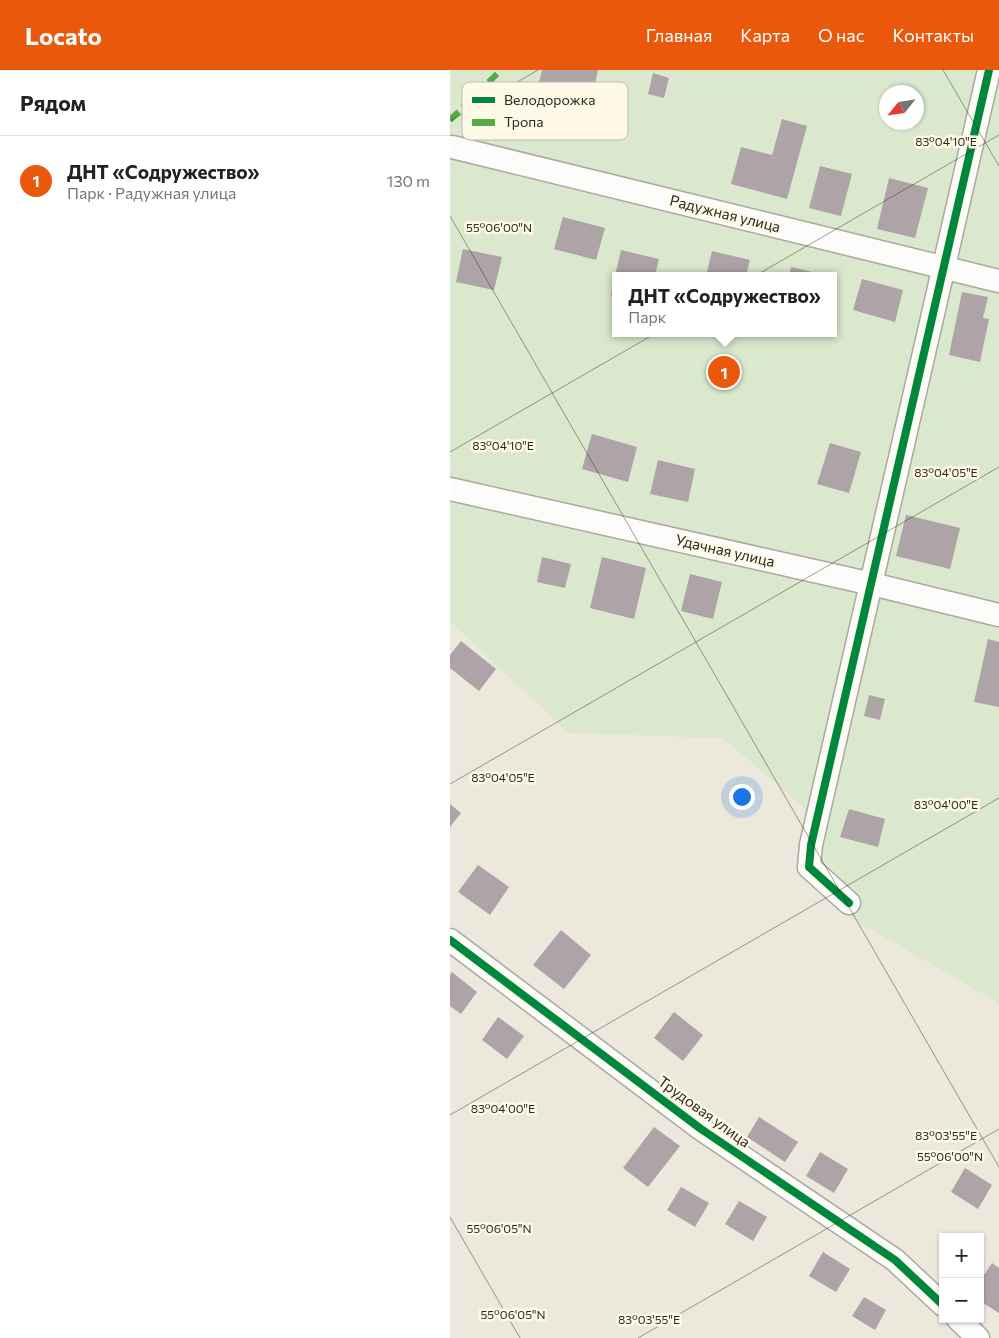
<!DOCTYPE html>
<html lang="ru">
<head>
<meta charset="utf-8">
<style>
	:root { --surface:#fff; --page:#f2f2f2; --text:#222; --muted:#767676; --line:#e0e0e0; --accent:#ea580c }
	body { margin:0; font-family:Commissioner,sans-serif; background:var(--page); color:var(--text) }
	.controls { position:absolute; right:15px; bottom:15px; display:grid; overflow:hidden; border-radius:0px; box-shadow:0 1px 4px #0004 }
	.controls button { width:45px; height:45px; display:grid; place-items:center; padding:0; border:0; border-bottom:1px solid var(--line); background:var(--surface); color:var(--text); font:25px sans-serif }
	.compass { position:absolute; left:429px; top:15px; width:45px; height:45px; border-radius:50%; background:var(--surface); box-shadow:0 1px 4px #0004; rotate:240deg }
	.you { position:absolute; left:291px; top:726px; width:18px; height:18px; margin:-12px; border:4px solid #fff; border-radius:50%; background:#1a73e8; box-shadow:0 0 0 8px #1a73e833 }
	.badge { display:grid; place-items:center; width:32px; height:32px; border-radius:50%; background:var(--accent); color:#fff; font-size:16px; font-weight:700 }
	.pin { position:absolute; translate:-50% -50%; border:2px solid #fff; box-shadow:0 1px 5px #0006 }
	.popup { position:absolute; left:162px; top:202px; width:225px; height:65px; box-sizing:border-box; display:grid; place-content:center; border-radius:0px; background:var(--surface); filter:drop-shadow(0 1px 4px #0005); font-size:16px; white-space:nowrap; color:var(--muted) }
	.popup b { font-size:19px; color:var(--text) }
	.popup::after { content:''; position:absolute; left:50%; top:100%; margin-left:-10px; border:10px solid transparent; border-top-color:var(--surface) }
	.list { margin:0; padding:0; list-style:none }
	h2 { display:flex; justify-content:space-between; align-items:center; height:65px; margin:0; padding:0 20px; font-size:21px }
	h2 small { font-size:16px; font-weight:400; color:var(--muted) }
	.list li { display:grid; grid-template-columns:32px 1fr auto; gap:15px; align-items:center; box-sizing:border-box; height:90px; padding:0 20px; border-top:1px solid var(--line) }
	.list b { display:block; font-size:19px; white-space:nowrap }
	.list p { margin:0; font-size:16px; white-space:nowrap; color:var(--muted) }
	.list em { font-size:16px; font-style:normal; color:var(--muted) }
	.map { position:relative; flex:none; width:549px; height:1268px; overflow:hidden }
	header { display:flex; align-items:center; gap:30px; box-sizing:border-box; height:70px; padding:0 25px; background:var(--accent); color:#fff }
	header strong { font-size:24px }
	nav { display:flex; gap:28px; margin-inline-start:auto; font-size:18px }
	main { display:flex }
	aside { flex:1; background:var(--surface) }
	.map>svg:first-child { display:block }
	.green { fill:#dae8ce; fill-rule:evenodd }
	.building { fill:#aea3a6 }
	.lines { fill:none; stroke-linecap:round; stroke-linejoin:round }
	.street-casing { stroke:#aca89f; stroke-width:25 }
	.street { stroke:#fcfcfa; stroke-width:22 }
	.quiet { stroke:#54ab43; stroke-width:6; stroke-dasharray:12 6; stroke-linecap:butt }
	.cycleway-casing { stroke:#fff9e8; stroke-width:11 }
	.cycleway { stroke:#00873e; stroke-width:8 }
	.ticks { fill:none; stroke:#2d2a22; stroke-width:1; stroke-opacity:0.45 }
	.labels { text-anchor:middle; stroke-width:5; stroke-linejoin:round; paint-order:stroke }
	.street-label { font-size:15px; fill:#2d2a22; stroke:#fff9e8 }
	.key { fill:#fff9e8; stroke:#c0bbad; stroke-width:1 }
	.key-label { font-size:14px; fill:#2d2a22 }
	.ticks-label { font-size:12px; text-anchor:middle; fill:#2d2a22; stroke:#fff9e8; stroke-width:5; stroke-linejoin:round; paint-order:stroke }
</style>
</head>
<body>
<header>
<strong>Locato</strong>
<nav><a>Главная</a><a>Карта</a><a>О нас</a><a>Контакты</a></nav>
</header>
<main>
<aside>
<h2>Рядом<small></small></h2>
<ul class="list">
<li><span class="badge">1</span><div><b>ДНТ «Содружество»</b><p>Парк · Радужная улица</p></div><em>130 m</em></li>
</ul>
</aside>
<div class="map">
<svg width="549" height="1268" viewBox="0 0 549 1268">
	<rect width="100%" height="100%" fill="#ede8dc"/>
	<path class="green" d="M 0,0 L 549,0 L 549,933 L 396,845 L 355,739 L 273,668 L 118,663 L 0,551 ZM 437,22 L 467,22 L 467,52 L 437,52 ZM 165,206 L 383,206 L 383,263 L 165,263 Z"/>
	<g class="building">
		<path d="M 92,0 L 148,0 L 141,33 L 87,20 Z"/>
		<path d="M 203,3 L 219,8 L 214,28 L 198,24 Z"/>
		<path d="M 332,49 L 357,56 L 337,129 L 281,114 L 291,77 L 322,85 Z"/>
		<path d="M 370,96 L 402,104 L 391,146 L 359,138 Z"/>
		<path d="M 439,108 L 478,118 L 465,168 L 427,159 Z"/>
		<path d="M 113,147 L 155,158 L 146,190 L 104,179 Z"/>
		<path d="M 13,179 L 52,187 L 44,220 L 6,212 Z"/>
		<path d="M 171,180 L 209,189 L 205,206 L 165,206 Z"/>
		<path d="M 262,181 L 300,190 L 296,206 L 256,206 Z"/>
		<path d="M 341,197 L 375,205 L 375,206 L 339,206 Z"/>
		<path d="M 164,209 L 165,209 L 165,226 L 161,225 Z"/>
		<path d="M 412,209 L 453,220 L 445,252 L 403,240 Z"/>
		<path d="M 512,222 L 538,227 L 533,248 L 539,249 L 530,292 L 499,285 Z"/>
		<path d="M 142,364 L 187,377 L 178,412 L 132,399 Z"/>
		<path d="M 380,373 L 411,382 L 399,423 L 367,414 Z"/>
		<path d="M 208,390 L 245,399 L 238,432 L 200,424 Z"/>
		<path d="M 456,445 L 510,458 L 500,499 L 446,486 Z"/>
		<path d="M 92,487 L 121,494 L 115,518 L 87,512 Z"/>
		<path d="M 152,487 L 196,498 L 184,549 L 140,538 Z"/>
		<path d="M 240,504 L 272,512 L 263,549 L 231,541 Z"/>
		<path d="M 538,569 L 549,572 L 549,637 L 524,632 Z"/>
		<path d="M 11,571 L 46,599 L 29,621 L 0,598 L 0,585 Z"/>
		<path d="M 419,625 L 435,629 L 430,650 L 414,646 Z"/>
		<path d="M 0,734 L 11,743 L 0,757 Z"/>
		<path d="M 399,739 L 435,749 L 428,777 L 390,767 Z"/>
		<path d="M 28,795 L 59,817 L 40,845 L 8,822 Z"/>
		<path d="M 111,860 L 141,885 L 114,919 L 83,895 Z"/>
		<path d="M 2,902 L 27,922 L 11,944 L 0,936 L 0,905 Z"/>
		<path d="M 224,942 L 253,965 L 233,991 L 204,968 Z"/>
		<path d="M 48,947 L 74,966 L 57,989 L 32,970 Z"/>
		<path d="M 309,1047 L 348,1072 L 335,1092 L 297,1067 Z"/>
		<path d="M 204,1057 L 230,1076 L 198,1117 L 173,1098 Z"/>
		<path d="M 370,1082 L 398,1099 L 384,1123 L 356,1106 Z"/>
		<path d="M 515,1098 L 542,1115 L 528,1139 L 501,1122 Z"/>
		<path d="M 231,1117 L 259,1133 L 245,1157 L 217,1140 Z"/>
		<path d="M 289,1131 L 317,1147 L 303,1171 L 275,1154 Z"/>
		<path d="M 373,1182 L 400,1199 L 386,1222 L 359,1206 Z"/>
		<path d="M 542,1193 L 549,1198 L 549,1243 L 530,1231 L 530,1211 Z"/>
		<path d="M 414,1227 L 436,1240 L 425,1260 L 402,1246 Z"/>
	</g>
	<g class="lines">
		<defs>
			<g id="street">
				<path d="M 2,77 L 549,211"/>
				<path d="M 0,419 L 422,514 L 549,545"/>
				<path d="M 399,833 L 359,797 L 361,775 L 539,0"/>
				<path d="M 0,870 L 251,1059 L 445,1190 L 493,1235"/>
				<path d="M 508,1249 L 528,1268"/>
			</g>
		</defs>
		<use href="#street" class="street-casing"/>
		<use href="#street" class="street"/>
		<path class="quiet" d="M 0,50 L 51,0"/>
		<defs>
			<g id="cycleway">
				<path d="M 399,833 L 359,797 L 361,775 L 539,0"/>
				<path d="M 0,870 L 251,1059 L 445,1190 L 493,1235"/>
			</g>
		</defs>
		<use href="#cycleway" class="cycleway-casing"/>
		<use href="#cycleway" class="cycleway"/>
	</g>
	<path class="ticks" d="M 493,0 L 549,96M 0,51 L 88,0M 0,146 L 549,1097M 0,382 L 549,65M 0,714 L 549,397M 0,1045 L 549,728M 0,1147 L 70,1268M 188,1268 L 549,1059"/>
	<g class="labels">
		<g class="street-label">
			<text transform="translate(275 144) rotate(14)" y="5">Радужная улица</text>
			<text transform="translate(275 481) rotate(13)" y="5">Удачная улица</text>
			<text transform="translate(254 1042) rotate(36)" y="5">Трудовая улица</text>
		</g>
	</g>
	<rect x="12" y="12" width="166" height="58" rx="8" class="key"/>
	<rect x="22" y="27" width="23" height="6" fill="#00873e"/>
	<rect x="22" y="49" width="23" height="7" fill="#54ab43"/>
	<g class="key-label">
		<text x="54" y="35">Велодорожка</text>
		<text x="54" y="57">Тропа</text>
	</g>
	<g class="ticks-label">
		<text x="496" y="76">83°04'10"E</text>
		<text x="49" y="162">55°06'00"N</text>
		<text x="53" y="380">83°04'10"E</text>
		<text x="496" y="407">83°04'05"E</text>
		<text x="53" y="712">83°04'05"E</text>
		<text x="496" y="739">83°04'00"E</text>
		<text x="53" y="1043">83°04'00"E</text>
		<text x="496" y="1070">83°03'55"E</text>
		<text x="500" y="1091">55°06'00"N</text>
		<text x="49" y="1163">55°06'05"N</text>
		<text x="63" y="1249">55°06'05"N</text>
		<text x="199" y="1254">83°03'55"E</text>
	</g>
</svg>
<div class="controls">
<button>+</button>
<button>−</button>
</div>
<svg class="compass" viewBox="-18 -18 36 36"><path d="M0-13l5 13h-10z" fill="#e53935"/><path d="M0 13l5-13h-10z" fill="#767676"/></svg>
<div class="you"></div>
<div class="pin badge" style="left:274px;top:302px">1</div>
<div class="popup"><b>ДНТ «Содружество»</b>Парк</div>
</div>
</main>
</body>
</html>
